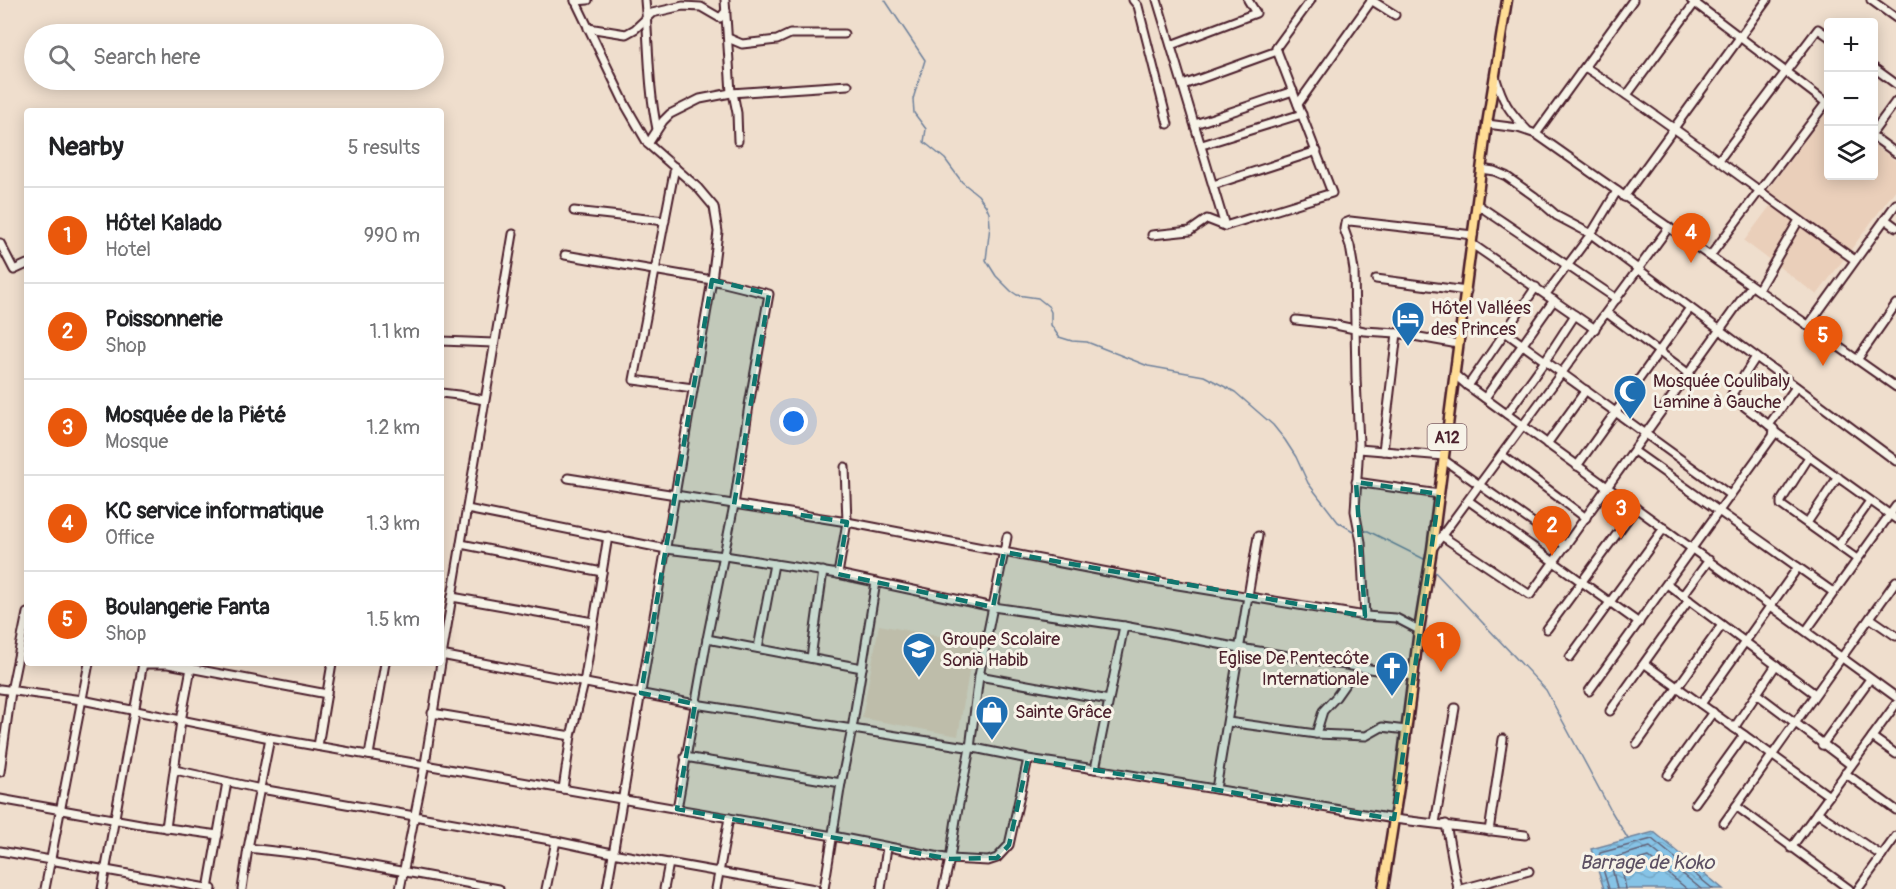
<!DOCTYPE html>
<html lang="en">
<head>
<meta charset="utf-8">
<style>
	:root { --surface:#fff; --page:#f6f6f6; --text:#202124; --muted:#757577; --line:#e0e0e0; --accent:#ea580c }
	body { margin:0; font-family:Pangolin,sans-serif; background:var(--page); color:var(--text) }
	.controls { position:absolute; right:18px; top:18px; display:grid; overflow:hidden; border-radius:6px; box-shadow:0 3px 15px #0003 }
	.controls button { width:54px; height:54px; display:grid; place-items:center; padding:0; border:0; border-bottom:2px solid var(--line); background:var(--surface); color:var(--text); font:30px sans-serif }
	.you { position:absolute; left:794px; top:422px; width:21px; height:21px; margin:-15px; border:4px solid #fff; border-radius:50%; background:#1a73e8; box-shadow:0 0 0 9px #1a73e833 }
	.badge { display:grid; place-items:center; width:39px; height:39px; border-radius:50%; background:var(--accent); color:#fff; font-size:20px; font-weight:700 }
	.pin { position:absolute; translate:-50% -50px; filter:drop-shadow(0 2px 3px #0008) }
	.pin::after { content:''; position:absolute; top:32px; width:21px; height:18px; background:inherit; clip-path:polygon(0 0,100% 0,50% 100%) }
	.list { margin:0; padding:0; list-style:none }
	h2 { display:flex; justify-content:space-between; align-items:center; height:78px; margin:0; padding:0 24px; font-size:26px }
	h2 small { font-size:20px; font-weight:400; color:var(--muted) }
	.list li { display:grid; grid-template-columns:39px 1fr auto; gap:18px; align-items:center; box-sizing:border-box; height:96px; padding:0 24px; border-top:2px solid var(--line) }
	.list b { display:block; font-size:22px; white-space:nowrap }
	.list p { margin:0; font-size:20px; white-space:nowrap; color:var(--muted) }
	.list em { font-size:20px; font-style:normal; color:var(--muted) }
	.icon { flex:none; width:33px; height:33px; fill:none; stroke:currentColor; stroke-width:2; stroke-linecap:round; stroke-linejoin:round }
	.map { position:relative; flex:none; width:1896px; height:889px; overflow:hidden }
	.search { position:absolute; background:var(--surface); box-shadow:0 3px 15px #0003; left:24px; top:24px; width:420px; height:66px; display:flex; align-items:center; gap:15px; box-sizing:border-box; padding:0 21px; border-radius:33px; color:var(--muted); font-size:22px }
	.panel { position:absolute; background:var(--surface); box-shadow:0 3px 15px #0003; left:24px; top:108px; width:420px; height:558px; border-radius:6px }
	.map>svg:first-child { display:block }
	.built { fill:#eacfba }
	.water { fill:url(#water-waves); stroke:#6e819b; stroke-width:1.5 }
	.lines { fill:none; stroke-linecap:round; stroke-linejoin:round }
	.shore { stroke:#626176; stroke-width:1.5 }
	.stream { stroke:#6e819b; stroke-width:1.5 }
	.minor-casing { stroke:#4a1f2b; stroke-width:11 }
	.major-casing { stroke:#4a1f2b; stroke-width:13 }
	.minor { stroke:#f7f3e8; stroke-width:7 }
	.major { stroke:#ffdd96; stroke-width:8 }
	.marked { fill:#0f766e; fill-opacity:0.2; stroke:#0f766e; stroke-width:4.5; stroke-dasharray:12 8; stroke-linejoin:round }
	.labels { text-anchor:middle; stroke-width:6; stroke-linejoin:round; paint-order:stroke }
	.shield { fill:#f7f3e8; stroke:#7e5f64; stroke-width:1.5 }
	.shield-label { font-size:16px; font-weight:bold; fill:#4a1f2b }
	.poi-label { font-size:18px; fill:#4a1f2b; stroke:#f7f3e8; text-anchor:start }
	.water-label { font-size:20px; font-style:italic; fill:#5c5063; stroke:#f7f3e8 }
</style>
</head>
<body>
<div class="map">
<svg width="1896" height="889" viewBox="0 0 1896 889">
	<defs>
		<pattern id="water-waves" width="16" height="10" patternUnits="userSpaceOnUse" patternTransform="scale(1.5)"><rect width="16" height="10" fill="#86c3e6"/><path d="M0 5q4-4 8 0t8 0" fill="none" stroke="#75a7c5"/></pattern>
	</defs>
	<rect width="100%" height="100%" fill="#efdecd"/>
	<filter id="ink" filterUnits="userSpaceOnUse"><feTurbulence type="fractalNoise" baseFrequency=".0167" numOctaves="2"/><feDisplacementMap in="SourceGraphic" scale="12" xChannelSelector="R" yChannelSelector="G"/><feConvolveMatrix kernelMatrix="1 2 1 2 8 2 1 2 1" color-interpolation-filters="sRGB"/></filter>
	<g filter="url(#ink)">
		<g class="built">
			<path d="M 1827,111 L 1828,176 L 1874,176 L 1874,145 L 1896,161 L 1896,189 L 1817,295 L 1744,241 L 1776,198 L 1767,191 Z"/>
			<path d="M 879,625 L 974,643 L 958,736 L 862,718 Z"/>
		</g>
		<path class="water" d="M 1654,832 L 1723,889 L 1604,889 L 1591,849 Z"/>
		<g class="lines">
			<g class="shore">
				<path d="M 1609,889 L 1599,856 L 1600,853 L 1652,839 L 1713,889"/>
				<path d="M 1617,889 L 1610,859 L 1650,847 L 1701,889"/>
				<path d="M 1626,889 L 1621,865 L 1648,857 L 1687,889"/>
			</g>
			<g class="stream">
				<path d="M 885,0 L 925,60 L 913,99 L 914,113 L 926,129 L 924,142 L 945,159 L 962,182 L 978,195 L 986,206 L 989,213 L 990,226 L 986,260 L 996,276 L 1011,291 L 1017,295 L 1038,298 L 1048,306 L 1051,312 L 1051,325 L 1059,337 L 1072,341 L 1087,342 L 1148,366 L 1204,376 L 1235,392 L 1273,425 L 1285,440 L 1296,457 L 1308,483 L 1338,522 L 1353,531 L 1357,531"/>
				<path d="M 1362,531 L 1368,531 L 1424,559 L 1427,563"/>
				<path d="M 1432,569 L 1546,690 L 1610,809 L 1628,839"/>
			</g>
			<defs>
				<g id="minor">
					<path d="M 575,0 L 626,106 L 648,144 L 698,188 L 714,207 L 718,232 L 712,280 L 607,889"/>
					<path d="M 645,0 C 649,44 648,86 657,129"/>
					<path d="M 725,0 L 731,93"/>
					<path d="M 1133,0 L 1138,6 L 1168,124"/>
					<path d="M 1157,0 L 1225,226"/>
					<path d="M 1371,0 L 1395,15"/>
					<path d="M 1691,0 L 1828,104"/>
					<path d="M 1871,0 L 1896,18"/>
					<path d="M 575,1 L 588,0"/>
					<path d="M 588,28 L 626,34 L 635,29 L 652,13 L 683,6 L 701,7 L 720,18 L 726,11"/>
					<path d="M 728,38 L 742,44 L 777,40 L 790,34 L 844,34"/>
					<path d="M 1171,45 L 1256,13 L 1248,0"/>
					<path d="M 1585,67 C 1678,128 1765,196 1855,260"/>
					<path d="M 1874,68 L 1896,84"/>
					<path d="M 1495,76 C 1503,102 1508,110 1527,130"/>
					<path d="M 1183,85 L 1277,51"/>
					<path d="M 733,93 L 737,113 L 738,141"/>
					<path d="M 1627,95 L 1697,0"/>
					<path d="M 1298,104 L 1372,0"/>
					<path d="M 1195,124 L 1293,91"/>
					<path d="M 1487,124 L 1518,128 L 1536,134 L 1896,387"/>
					<path d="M 1874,131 L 1896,101"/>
					<path d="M 1536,134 L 1633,0"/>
					<path d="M 1874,137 L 1896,153"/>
					<path d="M 648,144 L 663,121 L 670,114 L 700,99 L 731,93 L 848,85"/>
					<path d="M 1202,145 L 1302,114"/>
					<path d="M 1719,160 L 1818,29 L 1828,36"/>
					<path d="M 675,167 L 634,380 L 693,388"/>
					<path d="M 1481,169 L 1494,171 L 1506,176 L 1534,196 L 1557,216 L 1591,234 L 1896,461"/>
					<path d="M 1213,185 L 1317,151"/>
					<path d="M 1624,197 L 1767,0"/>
					<path d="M 1478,205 L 1617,299"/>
					<path d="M 574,211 L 665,221"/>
					<path d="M 1885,219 L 1896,227"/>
					<path d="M 1152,235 L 1190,231 L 1207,219 L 1225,226 L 1332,193 L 1276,48 L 1311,0"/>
					<path d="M 0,243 L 14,270 L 27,264"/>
					<path d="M 1472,244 L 1595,329"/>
					<path d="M 565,255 L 712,280 L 769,294 L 749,405 L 734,505 L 707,639 L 677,809"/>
					<path d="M 1710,256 L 1826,103"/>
					<path d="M 1376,279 L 1467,291"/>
					<path d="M 1758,290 L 1799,220"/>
					<path d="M 1546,294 L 1591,234 L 1617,191"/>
					<path d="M 1607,313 L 1689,374"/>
					<path d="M 1296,320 L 1331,324 L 1364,331 L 1397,333 L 1458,344"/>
					<path d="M 1808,326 L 1896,204"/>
					<path d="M 1505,332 L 1730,495"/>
					<path d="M 441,341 L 494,343"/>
					<path d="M 1756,357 L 1732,394 L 1737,401 L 1769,425"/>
					<path d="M 1857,360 L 1896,304"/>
					<path d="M 1454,374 L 1468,386 C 1611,489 1753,594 1896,697"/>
					<path d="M 1468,386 L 1536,287"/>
					<path d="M 441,393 L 458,395 L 484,400"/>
					<path d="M 1485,398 L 1554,300"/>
					<path d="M 1507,414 L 1545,361 L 1575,315"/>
					<path d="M 1775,432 L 1896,519"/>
					<path d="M 1547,444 L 1586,390"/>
					<path d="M 1359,449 L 1444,456"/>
					<path d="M 1383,451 L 1397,333"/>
					<path d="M 1634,451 L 1833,592"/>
					<path d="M 1502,455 L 1586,518"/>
					<path d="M 1809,457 L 1781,501 L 1781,505 L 1857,559"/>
					<path d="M 1444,460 L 1566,546"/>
					<path d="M 1577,466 L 1690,308"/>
					<path d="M 568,478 L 847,522 L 1160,582 L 1365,616 L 1396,618 L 1419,630"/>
					<path d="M 1356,482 L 1439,494"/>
					<path d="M 1469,501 L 1639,623"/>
					<path d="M 467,509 L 666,549 L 725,556 L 838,574 L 993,607 L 1124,626 L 1240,648 L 1413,676"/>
					<path d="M 1807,523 L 1838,477"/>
					<path d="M 1442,536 L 1530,595 L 1751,286"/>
					<path d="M 461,544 L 602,572"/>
					<path d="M 1839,545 L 1870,501"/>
					<path d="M 1432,549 L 1669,227"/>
					<path d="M 838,574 L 847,522 L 845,467"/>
					<path d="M 1667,584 L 1815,694"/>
					<path d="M 1683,595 L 1709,560"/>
					<path d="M 452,597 L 593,622"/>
					<path d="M 1365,616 L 1361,542 L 1355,511 L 1359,444 L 1356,378 L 1354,270 L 1350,246 L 1344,229 L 1345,223 L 1350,221 L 1473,235"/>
					<path d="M 1870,618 L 1896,636"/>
					<path d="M 1547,629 L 1636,508"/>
					<path d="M 1806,631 L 1896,506"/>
					<path d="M 707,639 L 862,668"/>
					<path d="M 758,648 L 774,564"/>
					<path d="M 441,655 L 695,704 L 979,749 L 1028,759 L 1095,769 L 1394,819 L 1525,835"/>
					<path d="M 1570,657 L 1664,528"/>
					<path d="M 811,658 L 823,571"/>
					<path d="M 441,662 L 513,234"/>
					<path d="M 142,664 L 168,664 L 327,694"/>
					<path d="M 1645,664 L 1829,796"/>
					<path d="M 979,676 L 1109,700"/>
					<path d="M 0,689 L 82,700 L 270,738 L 833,836 L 950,859 L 988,861 L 997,858 L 1009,845 L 1028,759"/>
					<path d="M 1589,691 L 1773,436 L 1774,429 L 1769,425 L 1796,387"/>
					<path d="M 1757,694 L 1851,765"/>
					<path d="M 1701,704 L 1798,567"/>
					<path d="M 1610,711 L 1689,600"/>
					<path d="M 432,713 L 571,736"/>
					<path d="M 1228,722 L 1316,734 L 1366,736 L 1382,727 L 1406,730"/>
					<path d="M 1734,728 L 1776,665"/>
					<path d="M 1316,734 L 1323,711 L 1336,697 L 1348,680"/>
					<path d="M 1872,737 L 1896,754"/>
					<path d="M 1637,744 L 1722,625"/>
					<path d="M 1822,745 L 1870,679"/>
					<path d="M 318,746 L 332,663"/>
					<path d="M 369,755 L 385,663"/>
					<path d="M 685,757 L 841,783"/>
					<path d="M 1095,769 L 1124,626"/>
					<path d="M 175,770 L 261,789 L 556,841 L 612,853 L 815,889"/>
					<path d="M 0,772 L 11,691 L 27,613"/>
					<path d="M 1845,773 L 1896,810"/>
					<path d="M 1668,775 L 1713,712"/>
					<path d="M 563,789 L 571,736 L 584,683 L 608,536"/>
					<path d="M 1216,789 L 1258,536"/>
					<path d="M 0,799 L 146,825 L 218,835"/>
					<path d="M 1695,803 L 1744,735"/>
					<path d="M 1736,806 L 1849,889"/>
					<path d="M 1817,812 L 1882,856"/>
					<path d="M 1435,823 L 1455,708"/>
					<path d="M 1724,823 L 1896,581"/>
					<path d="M 1446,824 L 1458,889"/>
					<path d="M 166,828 L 181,721 L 191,668"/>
					<path d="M 1489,831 L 1503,739"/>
					<path d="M 248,848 L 318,856 L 499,889"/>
					<path d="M 1791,848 L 1896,704"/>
					<path d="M 0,851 L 212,889"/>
					<path d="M 45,889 L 89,663"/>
					<path d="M 102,889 L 143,663"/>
					<path d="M 208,889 L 227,782"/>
					<path d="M 242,889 L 248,848 L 270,738"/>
					<path d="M 400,889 L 425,764 L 441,663"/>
					<path d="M 546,889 L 556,841"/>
					<path d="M 664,889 L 669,863"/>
					<path d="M 716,889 L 729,818"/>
					<path d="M 824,889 L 841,783 L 852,729 L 876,582"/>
					<path d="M 881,889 L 887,847"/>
					<path d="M 943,889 L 950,859 L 956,819 L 970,748 L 979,676 L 1007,537"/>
					<path d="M 1462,889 L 1529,871"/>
					<path d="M 1858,889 L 1896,836"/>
				</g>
				<path id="major" d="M 1383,889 L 1399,787 L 1419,630 L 1432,549 L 1487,124 L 1507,0"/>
			</defs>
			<use href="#minor" class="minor-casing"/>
			<use href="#major" class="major-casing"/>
			<use href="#minor" class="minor"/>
			<use href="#major" class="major"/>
		</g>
	</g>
	<path class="marked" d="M 712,280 L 769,294 L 734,505 L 847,522 L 838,574 L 993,607 L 1004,552 L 1365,616 L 1356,482 L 1439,494 L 1394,819 L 1028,759 L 1009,845 L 997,858 L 950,859 L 677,809 L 695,704 L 641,693 Z"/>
	<defs>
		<symbol id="hotel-pin" viewBox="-11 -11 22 30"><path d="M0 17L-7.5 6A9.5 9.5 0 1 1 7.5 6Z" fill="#1f6fb2" stroke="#f7f3e8"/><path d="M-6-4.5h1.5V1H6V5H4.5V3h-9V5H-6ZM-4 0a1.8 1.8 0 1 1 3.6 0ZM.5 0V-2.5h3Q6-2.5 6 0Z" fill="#fff"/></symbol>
		<symbol id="mosque-pin" viewBox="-11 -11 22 30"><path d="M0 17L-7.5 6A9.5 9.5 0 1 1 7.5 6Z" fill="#1f6fb2" stroke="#f7f3e8"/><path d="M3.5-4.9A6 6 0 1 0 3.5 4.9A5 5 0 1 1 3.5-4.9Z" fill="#fff"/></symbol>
		<symbol id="school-pin" viewBox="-11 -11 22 30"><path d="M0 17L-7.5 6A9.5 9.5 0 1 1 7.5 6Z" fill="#1f6fb2" stroke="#f7f3e8"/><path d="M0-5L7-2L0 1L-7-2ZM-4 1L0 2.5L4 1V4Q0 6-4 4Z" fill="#fff"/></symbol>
		<symbol id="church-pin" viewBox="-11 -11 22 30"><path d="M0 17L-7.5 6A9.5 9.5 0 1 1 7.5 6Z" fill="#1f6fb2" stroke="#f7f3e8"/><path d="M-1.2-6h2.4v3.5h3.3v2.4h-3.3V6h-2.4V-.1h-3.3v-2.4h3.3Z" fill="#fff"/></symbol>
		<symbol id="shop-pin" viewBox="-11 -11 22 30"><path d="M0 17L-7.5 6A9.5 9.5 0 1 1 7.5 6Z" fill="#1f6fb2" stroke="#f7f3e8"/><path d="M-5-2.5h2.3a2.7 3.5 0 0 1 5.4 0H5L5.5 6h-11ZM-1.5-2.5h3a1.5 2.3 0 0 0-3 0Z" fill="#fff"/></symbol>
	</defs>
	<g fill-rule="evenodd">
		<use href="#hotel-pin" x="1389" y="299" width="38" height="52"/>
		<use href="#mosque-pin" x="1611" y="372" width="38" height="52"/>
		<use href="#school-pin" x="900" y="630" width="38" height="52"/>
		<use href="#church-pin" x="1373" y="649" width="38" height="52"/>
		<use href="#shop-pin" x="973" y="693" width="38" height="52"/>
	</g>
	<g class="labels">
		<rect class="shield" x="1427.5" y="424" width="39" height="26" rx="4.5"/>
		<g class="shield-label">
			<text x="1447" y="443">A12</text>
		</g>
		<g class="poi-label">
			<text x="1431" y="314">Hôtel Vallées<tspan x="1431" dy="21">des Princes</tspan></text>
			<text x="1653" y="387">Mosquée Coulibaly<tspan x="1653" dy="21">Lamine à Gauche</tspan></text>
			<text x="942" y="645">Groupe Scolaire<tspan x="942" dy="21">Sonia Habib</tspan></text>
			<text x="1369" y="664" text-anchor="end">Eglise De Pentecôte<tspan x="1369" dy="21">Internationale</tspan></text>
			<text x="1015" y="718">Sainte Grâce</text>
		</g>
		<g class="water-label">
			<text x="1647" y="869">Barrage de Koko</text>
		</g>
	</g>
</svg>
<div class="controls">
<button>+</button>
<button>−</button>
<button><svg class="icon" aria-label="layers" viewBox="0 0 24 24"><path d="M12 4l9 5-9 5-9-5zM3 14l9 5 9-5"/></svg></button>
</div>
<div class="you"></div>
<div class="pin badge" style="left:1441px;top:672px">1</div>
<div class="pin badge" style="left:1552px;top:556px">2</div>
<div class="pin badge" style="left:1621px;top:539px">3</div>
<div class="pin badge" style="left:1691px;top:263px">4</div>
<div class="pin badge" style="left:1823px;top:366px">5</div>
<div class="search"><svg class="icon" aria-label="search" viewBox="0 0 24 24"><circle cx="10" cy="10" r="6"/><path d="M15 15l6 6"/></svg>Search here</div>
<section class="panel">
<h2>Nearby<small>5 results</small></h2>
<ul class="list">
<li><span class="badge">1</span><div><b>Hôtel Kalado</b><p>Hotel</p></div><em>990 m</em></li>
<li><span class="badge">2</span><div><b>Poissonnerie</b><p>Shop</p></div><em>1.1 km</em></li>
<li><span class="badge">3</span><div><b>Mosquée de la Piété</b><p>Mosque</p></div><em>1.2 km</em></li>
<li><span class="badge">4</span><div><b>KC service informatique</b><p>Office</p></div><em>1.3 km</em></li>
<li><span class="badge">5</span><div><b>Boulangerie Fanta</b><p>Shop</p></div><em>1.5 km</em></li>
</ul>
</section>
</div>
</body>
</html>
